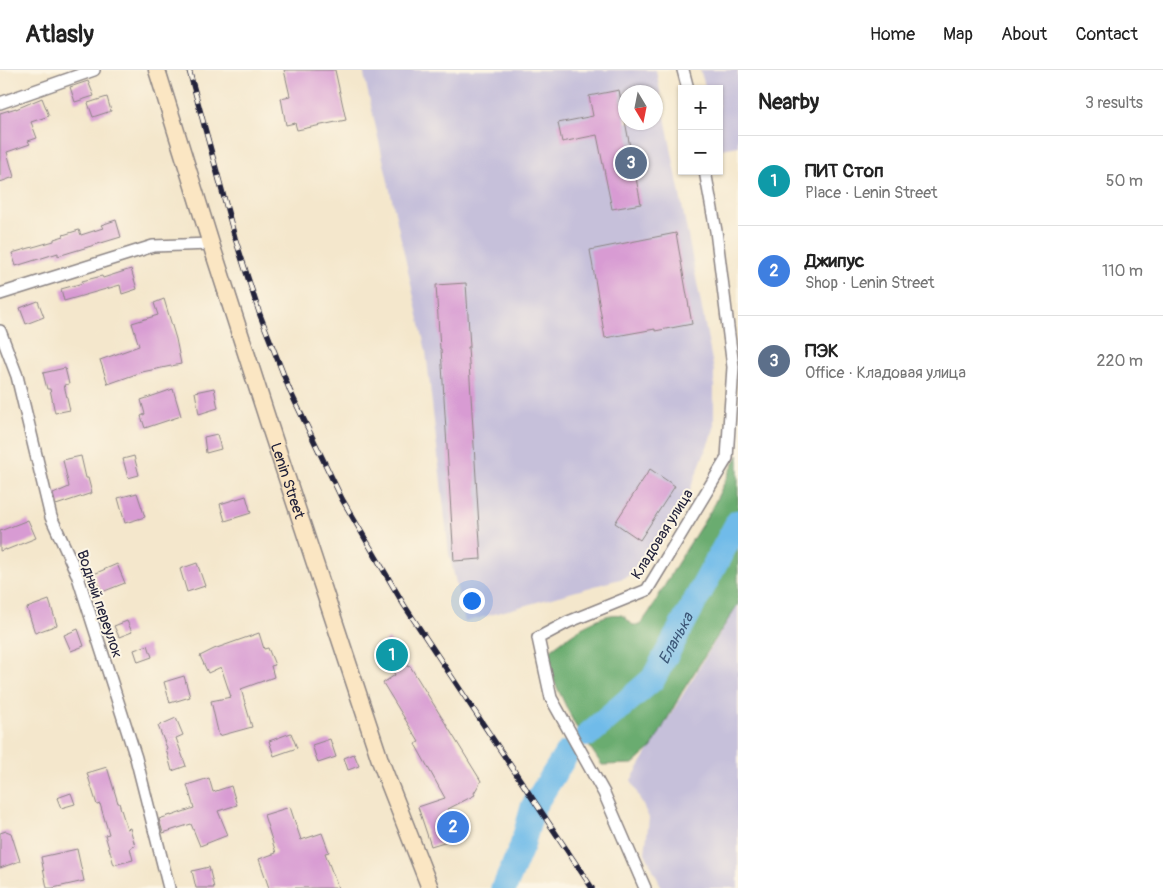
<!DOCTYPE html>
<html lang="en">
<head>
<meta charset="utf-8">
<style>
	:root { --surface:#fff; --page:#f2f2f2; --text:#222; --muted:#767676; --line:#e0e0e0; --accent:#111827 }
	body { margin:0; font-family:Pangolin,sans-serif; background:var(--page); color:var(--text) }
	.controls { position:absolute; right:15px; top:15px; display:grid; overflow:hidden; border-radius:0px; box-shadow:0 1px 4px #0004 }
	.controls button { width:45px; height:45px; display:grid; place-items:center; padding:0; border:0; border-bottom:1px solid var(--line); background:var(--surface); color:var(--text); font:25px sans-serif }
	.compass { position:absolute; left:618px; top:15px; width:45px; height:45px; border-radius:50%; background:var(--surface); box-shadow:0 1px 4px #0004; rotate:170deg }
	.you { position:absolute; left:471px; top:530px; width:18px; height:18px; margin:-12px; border:4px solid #fff; border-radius:50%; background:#1a73e8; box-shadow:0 0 0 8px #1a73e833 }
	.badge { display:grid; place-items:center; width:32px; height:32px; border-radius:50%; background:var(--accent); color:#fff; font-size:16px; font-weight:700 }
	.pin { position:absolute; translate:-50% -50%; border:2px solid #fff; box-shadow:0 1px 5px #0006 }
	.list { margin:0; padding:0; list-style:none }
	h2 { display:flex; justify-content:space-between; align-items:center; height:65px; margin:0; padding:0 20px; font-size:21px }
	h2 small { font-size:16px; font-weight:400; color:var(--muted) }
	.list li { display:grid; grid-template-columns:32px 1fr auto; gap:15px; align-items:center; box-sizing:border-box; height:90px; padding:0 20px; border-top:1px solid var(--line) }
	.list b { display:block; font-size:19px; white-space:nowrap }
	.list p { margin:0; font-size:16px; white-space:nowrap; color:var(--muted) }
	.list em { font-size:16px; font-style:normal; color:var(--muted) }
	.map { position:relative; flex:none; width:738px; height:818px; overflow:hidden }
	header { display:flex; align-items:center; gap:30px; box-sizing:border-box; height:70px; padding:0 25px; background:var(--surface); border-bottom:1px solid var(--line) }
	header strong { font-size:24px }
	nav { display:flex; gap:28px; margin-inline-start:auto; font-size:18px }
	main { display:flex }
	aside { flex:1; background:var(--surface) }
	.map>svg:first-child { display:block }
	.industrial { fill:#c6c0da; fill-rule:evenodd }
	.forest { fill:#6aac6f; stroke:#466755 }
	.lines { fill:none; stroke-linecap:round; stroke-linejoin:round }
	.river { stroke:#70bbe9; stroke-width:25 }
	.building { fill:#d89bd3 }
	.minor-casing { stroke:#8b8484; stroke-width:14 }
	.secondary-casing { stroke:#8b8484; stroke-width:19 }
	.minor { stroke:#fff; stroke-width:11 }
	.secondary { stroke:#fbe6c3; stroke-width:16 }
	.rail-casing { stroke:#22223b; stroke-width:5.5 }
	.rail { stroke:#fcf5e5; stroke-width:4; stroke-dasharray:11; stroke-linecap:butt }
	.labels { text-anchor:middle; stroke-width:4; stroke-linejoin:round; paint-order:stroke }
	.street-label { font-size:15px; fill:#22223b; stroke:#fcf5e5 }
	.water-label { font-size:16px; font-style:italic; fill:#3d5878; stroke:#fcf5e5 }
</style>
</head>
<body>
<header>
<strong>Atlasly</strong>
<nav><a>Home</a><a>Map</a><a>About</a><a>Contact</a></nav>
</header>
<main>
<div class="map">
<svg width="738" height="818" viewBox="0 0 738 818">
	<rect width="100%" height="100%" fill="#fcf5e5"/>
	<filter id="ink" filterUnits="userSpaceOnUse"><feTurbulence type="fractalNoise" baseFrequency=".02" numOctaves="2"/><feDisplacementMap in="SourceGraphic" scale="10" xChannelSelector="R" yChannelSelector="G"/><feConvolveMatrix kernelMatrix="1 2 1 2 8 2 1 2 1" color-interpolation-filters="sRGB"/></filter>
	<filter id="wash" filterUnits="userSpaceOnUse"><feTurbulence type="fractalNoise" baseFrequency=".0096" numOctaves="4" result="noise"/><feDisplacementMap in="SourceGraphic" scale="20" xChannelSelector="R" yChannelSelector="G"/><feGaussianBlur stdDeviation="1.12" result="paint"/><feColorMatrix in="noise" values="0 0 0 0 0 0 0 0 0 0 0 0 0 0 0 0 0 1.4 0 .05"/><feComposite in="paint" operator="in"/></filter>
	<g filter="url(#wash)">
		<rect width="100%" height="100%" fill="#f4e7cc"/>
		<g class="industrial">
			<path d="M 363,0 L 656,0 L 714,301 L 714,359 L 684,435 L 627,507 L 465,552 L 449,483 L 426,281 ZM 626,22 L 656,22 L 656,52 L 626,52 Z"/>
			<path d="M 700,0 L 738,0 L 738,76 L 722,79 L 719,68 L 719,19 L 706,19 Z"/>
			<path d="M 738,534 L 738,818 L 662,818 L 645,783 L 649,748 L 631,710 Z"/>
		</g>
		<path class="forest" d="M 738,385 L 738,534 L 682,622 L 652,677 L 633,694 L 602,695 L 575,655 L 553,609 L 549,581 C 564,570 601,540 621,545 C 625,546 629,552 633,555 L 640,555 L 650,541 L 677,494 L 711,440 Z"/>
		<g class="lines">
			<g class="river">
				<path id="s1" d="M 589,664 L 653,609 L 738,452"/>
				<path d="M 503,818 L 505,816 L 522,776 L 533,737 L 567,683"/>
			</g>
		</g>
		<g id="blocks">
			<g class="building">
				<path d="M 284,0 L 335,0 L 346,50 L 297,60 L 295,53 L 286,55 L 281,28 L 290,26 Z"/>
				<path d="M 88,11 L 94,26 L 75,32 L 70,17 Z"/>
				<path d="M 619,20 L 641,134 L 612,139 L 597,65 L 562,72 L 558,53 L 593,46 L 589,26 Z"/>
				<path d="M 107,27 L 111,41 L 93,47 L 88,33 Z"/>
				<path d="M 42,28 L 49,46 L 31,52 L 37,68 L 28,71 L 30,74 L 7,82 L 14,107 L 0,112 L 0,43 L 16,38 L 16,39 Z"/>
				<path d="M 116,150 L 121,167 L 58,186 L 58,183 L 16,196 L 12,183 L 54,171 L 54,169 L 64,166 L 63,165 L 79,160 L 81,165 L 103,158 L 101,155 Z"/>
				<path d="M 676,163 L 692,254 L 655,261 L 655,259 L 605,268 L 590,180 Z"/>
				<path d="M 131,199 L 137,219 L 122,224 L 120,215 L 64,231 L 61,219 L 83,213 L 82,211 L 102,206 L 103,208 Z"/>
				<path d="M 466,213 L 470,277 L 468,277 L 481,489 L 454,491 L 441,279 L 440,279 L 436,215 Z"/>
				<path d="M 164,229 L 176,269 L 181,294 L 142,302 L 108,314 L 100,290 L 139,276 L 132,253 L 158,245 L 154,233 Z"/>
				<path d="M 38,231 L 44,247 L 26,254 L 20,238 Z"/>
				<path d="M 65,298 L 69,314 L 64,315 L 70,340 L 55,343 L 50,319 L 47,319 L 43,303 Z"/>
				<path d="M 214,318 L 218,338 L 199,344 L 195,322 Z"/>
				<path d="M 173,319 L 181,346 L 145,358 L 141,346 L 145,344 L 141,330 Z"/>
				<path d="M 217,364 L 221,379 L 206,383 L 204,367 Z"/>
				<path d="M 81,386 L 86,408 L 88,408 L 92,423 L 56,435 L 53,424 L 69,417 L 63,390 Z"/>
				<path d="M 134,386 L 139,405 L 128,408 L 123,389 Z"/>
				<path d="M 650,399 L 675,416 L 640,470 L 615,453 Z"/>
				<path d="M 137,423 L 145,447 L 125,453 L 118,428 Z"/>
				<path d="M 246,426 L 251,443 L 225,451 L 220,434 Z"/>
				<path d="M 28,450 L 36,468 L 6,480 L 6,479 L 0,481 L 0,461 Z"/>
				<path d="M 197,493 L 205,516 L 187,522 L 180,499 Z"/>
				<path d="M 117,494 L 125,513 L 102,522 L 94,504 Z"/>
				<path d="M 49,530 L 57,555 L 35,563 L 27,538 Z"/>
				<path d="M 127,551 L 132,562 L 119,567 L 114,556 Z"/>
				<path d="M 78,559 L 84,576 L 71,581 L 64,565 Z"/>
				<path d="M 259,563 L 264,579 L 268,578 L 275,595 L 271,596 L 274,607 L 241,619 L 252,657 L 219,666 L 211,631 L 231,627 L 221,597 L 208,603 L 200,586 L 214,579 Z"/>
				<path d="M 389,569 L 408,597 L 410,596 L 481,711 L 474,723 L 475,725 L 448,739 L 457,768 L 431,776 L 418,737 L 445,728 L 415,674 L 419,672 L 383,613 L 395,605 L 380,575 Z"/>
				<path d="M 148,575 L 152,587 L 138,592 L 134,580 Z"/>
				<path d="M 184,606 L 190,627 L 170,633 L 164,612 Z"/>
				<path d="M 176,648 L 183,665 L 176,668 L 186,696 L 172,701 L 166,679 L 167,678 L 158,656 Z"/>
				<path d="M 291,663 L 297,678 L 274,686 L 269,671 Z"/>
				<path d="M 330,669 L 336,687 L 318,693 L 312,675 Z"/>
				<path d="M 354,684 L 359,696 L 348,700 L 344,688 Z"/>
				<path d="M 107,697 L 118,733 L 119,733 L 127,759 L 130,758 L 135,776 L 130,778 L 133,790 L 114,795 L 105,765 L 109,764 L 100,734 L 97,735 L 87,703 Z"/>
				<path d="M 209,708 L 213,722 L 231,716 L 237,735 L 218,741 L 228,765 L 200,776 L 191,754 L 163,763 L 159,749 L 171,745 L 171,746 L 194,738 L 187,715 Z"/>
				<path d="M 71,723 L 75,734 L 61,738 L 57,728 Z"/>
				<path d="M 290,737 L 301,770 L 322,763 L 329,782 L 325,783 L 338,818 L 269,818 L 259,789 L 276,783 L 264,745 Z"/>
				<path d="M 6,761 L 11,763 L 20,791 L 0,798 L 0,763 Z"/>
				<path d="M 77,779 L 84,811 L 53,818 L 47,818 L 41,787 Z"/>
				<path d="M 209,797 L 214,818 L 196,818 L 192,801 Z"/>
			</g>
		</g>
	</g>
	<g filter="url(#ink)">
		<use href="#blocks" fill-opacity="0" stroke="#8b8484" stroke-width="1"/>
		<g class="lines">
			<defs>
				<g id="minor">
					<path d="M 683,0 L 688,19"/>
					<path d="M 0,33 L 94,0"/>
					<path d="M 0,224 L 153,176 L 211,174"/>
					<path d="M 0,261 L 17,306 L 51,447 L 77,504 L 136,688 L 169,818"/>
					<path d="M 645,818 L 604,723 L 551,628 L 538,568 L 568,552 L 647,520 L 727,388 L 733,297 L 716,161 L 705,101"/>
				</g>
				<g id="secondary">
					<path id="s2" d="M 157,0 L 211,174 L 269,354 L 381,693 L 430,818"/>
				</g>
			</defs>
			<use href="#minor" class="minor-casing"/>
			<use href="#secondary" class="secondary-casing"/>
			<use href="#minor" class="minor"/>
			<use href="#secondary" class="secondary"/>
			<defs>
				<path id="rail" d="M 189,0 L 235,168 L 260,245 L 290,321 L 342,429 L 404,535 L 592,818"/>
			</defs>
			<use href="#rail" class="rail-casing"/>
			<use href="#rail" class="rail"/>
		</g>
	</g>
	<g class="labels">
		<g class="street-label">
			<text dy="5" stroke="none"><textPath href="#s2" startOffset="431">Lenin Street</textPath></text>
			<text transform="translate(662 464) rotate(-58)" y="5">Кладовая улица</text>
			<text transform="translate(100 534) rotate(71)" y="5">Водный переулок</text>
		</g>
		<g class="water-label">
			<text dy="6" stroke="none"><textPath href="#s1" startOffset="131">Еланька</textPath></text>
		</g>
	</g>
</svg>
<div class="controls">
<button>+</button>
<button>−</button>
</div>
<svg class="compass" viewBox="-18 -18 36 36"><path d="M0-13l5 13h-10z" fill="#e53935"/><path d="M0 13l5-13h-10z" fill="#767676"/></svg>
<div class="you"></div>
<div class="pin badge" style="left:392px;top:585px;background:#0f9aa8">1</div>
<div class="pin badge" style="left:453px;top:757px;background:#3f7fe0">2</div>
<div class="pin badge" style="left:631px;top:93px;background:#5c6f8a">3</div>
</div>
<aside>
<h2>Nearby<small>3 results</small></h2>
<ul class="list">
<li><span class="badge" style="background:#0f9aa8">1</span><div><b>ПИТ Стоп</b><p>Place · Lenin Street</p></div><em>50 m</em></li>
<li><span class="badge" style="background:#3f7fe0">2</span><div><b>Джипус</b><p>Shop · Lenin Street</p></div><em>110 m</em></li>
<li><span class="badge" style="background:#5c6f8a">3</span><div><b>ПЭК</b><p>Office · Кладовая улица</p></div><em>220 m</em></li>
</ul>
</aside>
</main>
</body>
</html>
